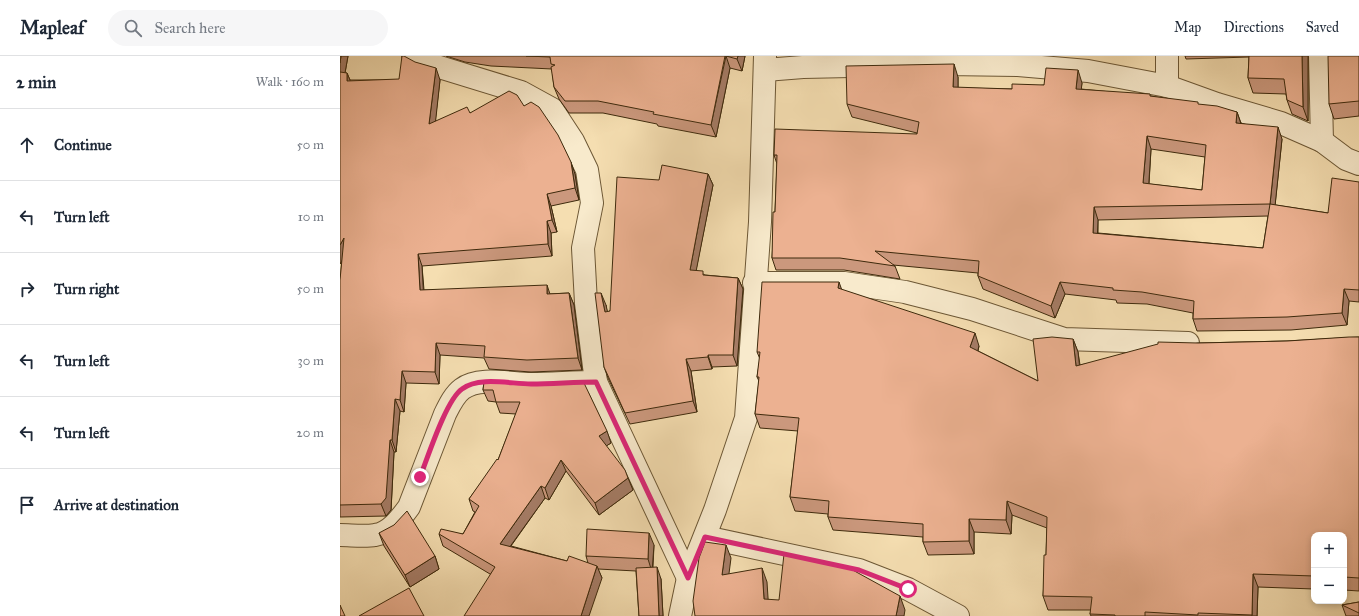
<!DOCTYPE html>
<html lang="en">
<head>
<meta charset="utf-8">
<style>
	:root { --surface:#fff; --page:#f6f6f7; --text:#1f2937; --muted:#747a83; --line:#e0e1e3 }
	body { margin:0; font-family:"IM FELL Great Primer",serif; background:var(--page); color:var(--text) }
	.controls { position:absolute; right:12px; bottom:12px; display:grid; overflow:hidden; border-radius:8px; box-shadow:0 2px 6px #0003 }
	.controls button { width:36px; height:36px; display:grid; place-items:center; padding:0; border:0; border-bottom:1px solid var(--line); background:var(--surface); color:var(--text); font:20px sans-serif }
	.stop { position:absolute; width:12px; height:12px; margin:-9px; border:3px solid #db2777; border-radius:50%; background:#fff }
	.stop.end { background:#db2777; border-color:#fff; box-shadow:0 1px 4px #0008 }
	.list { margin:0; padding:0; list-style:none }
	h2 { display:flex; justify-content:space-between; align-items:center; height:52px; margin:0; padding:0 16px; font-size:17px }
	h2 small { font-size:13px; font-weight:400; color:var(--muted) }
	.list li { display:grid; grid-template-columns:26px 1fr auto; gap:12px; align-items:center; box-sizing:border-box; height:72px; padding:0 16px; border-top:1px solid var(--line) }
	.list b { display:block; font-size:15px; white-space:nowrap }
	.list em { font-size:13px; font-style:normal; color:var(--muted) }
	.icon { flex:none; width:22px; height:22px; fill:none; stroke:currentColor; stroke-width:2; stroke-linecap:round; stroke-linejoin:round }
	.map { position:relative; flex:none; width:1019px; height:560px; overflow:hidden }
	header { display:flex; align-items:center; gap:24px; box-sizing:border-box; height:56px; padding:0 20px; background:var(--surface); border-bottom:1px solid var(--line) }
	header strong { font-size:19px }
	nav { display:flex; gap:22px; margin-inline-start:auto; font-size:14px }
	.search { width:280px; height:36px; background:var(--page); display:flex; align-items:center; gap:10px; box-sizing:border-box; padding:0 14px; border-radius:22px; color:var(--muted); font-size:15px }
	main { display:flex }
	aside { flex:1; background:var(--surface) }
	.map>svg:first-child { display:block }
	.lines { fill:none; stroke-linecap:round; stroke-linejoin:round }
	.minor-casing { stroke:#6c5735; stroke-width:24 }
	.minor { stroke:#f8eacc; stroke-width:22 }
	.wall { fill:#cb987d; stroke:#3e2a0c; fill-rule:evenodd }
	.shaded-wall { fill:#a57c66; stroke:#3e2a0c }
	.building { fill:#ecb191; stroke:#3e2a0c; fill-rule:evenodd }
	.route { stroke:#db2777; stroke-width:5 }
</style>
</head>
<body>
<header>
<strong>Mapleaf</strong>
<div class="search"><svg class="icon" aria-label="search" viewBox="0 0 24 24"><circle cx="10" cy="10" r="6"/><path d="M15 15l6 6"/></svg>Search here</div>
<nav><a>Map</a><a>Directions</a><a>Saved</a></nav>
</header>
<main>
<aside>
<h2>2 min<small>Walk · 160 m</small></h2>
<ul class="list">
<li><svg class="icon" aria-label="ahead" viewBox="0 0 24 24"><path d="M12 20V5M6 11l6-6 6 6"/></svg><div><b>Continue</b></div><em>50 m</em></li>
<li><svg class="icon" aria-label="left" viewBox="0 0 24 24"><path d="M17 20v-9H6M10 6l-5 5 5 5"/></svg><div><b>Turn left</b></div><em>10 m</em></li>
<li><svg class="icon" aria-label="right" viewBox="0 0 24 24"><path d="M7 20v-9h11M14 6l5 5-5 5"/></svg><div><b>Turn right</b></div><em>50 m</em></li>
<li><svg class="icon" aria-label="left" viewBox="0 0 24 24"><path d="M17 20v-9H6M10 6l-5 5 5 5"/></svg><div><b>Turn left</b></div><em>30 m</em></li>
<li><svg class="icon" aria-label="left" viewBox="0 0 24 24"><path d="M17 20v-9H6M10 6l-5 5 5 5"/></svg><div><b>Turn left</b></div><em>20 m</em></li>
<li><svg class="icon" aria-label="arrive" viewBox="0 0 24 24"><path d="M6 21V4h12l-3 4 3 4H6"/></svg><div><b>Arrive at destination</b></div></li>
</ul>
</aside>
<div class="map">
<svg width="1019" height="560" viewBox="0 0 1019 560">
	<rect width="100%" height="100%" fill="#f5deb1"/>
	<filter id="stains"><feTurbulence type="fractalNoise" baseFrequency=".005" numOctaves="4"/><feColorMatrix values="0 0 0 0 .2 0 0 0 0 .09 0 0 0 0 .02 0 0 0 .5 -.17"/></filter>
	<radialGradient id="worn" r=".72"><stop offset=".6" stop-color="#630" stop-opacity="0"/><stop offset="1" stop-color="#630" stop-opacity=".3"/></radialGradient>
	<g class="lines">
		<defs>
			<g id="minor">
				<path d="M 73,0 L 83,6 L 181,36 L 212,53 L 233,85 L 247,114 L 252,147 L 243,192 L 246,247 L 256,326 L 348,522"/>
				<path d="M 827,0 L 827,30"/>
				<path d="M 980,0 L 982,85"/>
				<path d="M 425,14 L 463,11 L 605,8 L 678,9 L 748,15 L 827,30 L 877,48 L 941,67 L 982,85 L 1006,103 L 1019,108"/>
				<path d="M 414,227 L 504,227 L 565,236 L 632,253 L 724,283 L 848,287"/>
				<path d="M 0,479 C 11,479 24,481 35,479 C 50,477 61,462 69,451 L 105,358 C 109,350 114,339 122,333 C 139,320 171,328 191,328 C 212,328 234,326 256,326"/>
				<path d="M 365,481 L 519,514 L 568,533 L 618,560"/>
				<path d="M 340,560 L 348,522 L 375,454 L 406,362 L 420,166 L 425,0"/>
			</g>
		</defs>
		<use href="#minor" class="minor-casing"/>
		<use href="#minor" class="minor"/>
	</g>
	<g class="wall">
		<path d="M 0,0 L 8,0 L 5,17 L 7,17 L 10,24 L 100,24 L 95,66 L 130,57 L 184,50 L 235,118 L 239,144 L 211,150 L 217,176 L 211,177 L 212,200 L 82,210 L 84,234 L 210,238 L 229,237 L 234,249 L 242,314 L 191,316 L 149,313 L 144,302 L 100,299 L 99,328 L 66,327 L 64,356 L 60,355 L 56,396 L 54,396 L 51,454 L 46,460 L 0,461 L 0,224 L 2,205 L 0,208 Z"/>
		<path d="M 106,0 L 405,0 L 402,15 L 390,12 L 376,81 L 318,70 L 317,68 L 263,57 L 229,57 L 219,43 L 214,31 L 212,13 L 151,10 L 125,6 Z"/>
		<path d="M 845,0 L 968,0 L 968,65 L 952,58 L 947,44 L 946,38 L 913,37 L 908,22 L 909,1 L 846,3 Z"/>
		<path d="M 1019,0 L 1019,60 L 994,63 L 989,48 Z"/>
		<path d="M 618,21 L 618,32 L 672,33 L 704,29 L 742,27 L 741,33 L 811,40 L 897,56 L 901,67 L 942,83 L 935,149 L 988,157 L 1019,126 L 1019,246 L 1009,245 L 1007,269 L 951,274 L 857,275 L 853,263 L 853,257 L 807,248 L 777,247 L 776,244 L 725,238 L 715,262 L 643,233 L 638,220 L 638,217 L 553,209 L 555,210 L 560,223 L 504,214 L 436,214 L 432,202 L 435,156 L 437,108 L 434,99 L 577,78 L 577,77 L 512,61 L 507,48 ZM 811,93 L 865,101 L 862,134 L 809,128 ZM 928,160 L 923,192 L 758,177 L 758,164 Z"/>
		<path d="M 368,118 L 373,129 L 356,214 L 365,219 L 398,222 L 403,233 L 397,310 L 372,311 L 372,313 L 351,315 L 357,356 L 290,368 L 268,322 L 264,311 L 266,249 L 267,256 L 270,255 L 319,124 Z"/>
		<path d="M 502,234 L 639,290 L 638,295 L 698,325 L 733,283 L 738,296 L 740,309 L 858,287 L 947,285 L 1019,281 L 1019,535 L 1004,534 L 1004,479 L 974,479 L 974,533 L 918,531 L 917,560 L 751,560 L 750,558 L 751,554 L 708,554 L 703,540 L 706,499 L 707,472 L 672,459 L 671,478 L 634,476 L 634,498 L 588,499 L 583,486 L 583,481 L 493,474 L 488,461 L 488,458 L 455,455 L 450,441 L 458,375 L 420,372 L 415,358 L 419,325 L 417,321 L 420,303 L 417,296 Z"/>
		<path d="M 144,326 L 271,387 L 266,390 L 288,422 L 293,434 L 259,459 L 226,415 L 209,444 L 205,442 L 171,490 L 227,505 L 248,507 L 246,500 L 314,489 L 313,511 L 321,523 L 323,560 L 299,560 L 296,515 L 258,513 L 262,522 L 150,518 L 103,490 L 99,478 L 123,478 L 135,456 L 133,455 L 129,443 L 158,404 L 176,358 L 160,357 L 156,346 L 148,345 L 143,334 Z"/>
		<path d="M 39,477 L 95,500 L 99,513 L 70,531 L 44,490 Z"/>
		<path d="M 1019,546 L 1019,560 L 1006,560 L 1002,549 Z"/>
	</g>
	<g class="shaded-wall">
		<path d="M 1,0 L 8,0 L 3,28 L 0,21 L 0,7 Z"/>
		<path d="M 386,0 L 390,12 L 376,81 L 371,69 Z"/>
		<path d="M 398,0 L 405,0 L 402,15 L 397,3 Z"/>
		<path d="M 962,0 L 968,0 L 968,65 L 963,51 Z"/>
		<path d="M 614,8 L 618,21 L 618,44 L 613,31 Z"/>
		<path d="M 96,12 L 100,24 L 94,80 L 89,68 Z"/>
		<path d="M 738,14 L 742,27 L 740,45 L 736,33 Z"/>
		<path d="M 7,17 L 12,29 L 7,25 Z"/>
		<path d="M 897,56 L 901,68 L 896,67 Z"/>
		<path d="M 938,71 L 942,83 L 934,160 L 930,148 Z"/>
		<path d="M 807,80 L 811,93 L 808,140 L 803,127 Z"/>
		<path d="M 231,106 L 235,118 L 239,144 L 235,132 Z"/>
		<path d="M 368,118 L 373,129 L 354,226 L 350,214 Z"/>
		<path d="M 207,138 L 211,150 L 217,176 L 212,164 Z"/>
		<path d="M 754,151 L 758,164 L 757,189 L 753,177 Z"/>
		<path d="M 207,165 L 211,177 L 212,200 L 208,188 Z"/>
		<path d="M 4,182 L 8,194 L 0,208 L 0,189 Z"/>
		<path d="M 78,198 L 82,210 L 84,246 L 80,234 Z"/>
		<path d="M 398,222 L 403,233 L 397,310 L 393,299 Z"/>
		<path d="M 499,226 L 504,240 L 498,232 Z"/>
		<path d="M 720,226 L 725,238 L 715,262 L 711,250 Z"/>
		<path d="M 207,229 L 211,241 L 207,238 Z"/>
		<path d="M 1004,233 L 1009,245 L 1007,269 L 1002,257 Z"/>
		<path d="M 229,237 L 234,249 L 242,314 L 238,302 Z"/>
		<path d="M 261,237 L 266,249 L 270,267 L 265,256 Z"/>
		<path d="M 635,277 L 639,290 L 635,305 L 630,291 Z"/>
		<path d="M 733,283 L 738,296 L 741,323 L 736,310 Z"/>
		<path d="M 96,287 L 100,299 L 99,328 L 95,316 Z"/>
		<path d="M 368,299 L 372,311 L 372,313 L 368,301 Z"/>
		<path d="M 346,303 L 351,315 L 357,356 L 353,345 Z"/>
		<path d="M 62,315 L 66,327 L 64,356 L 60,344 Z"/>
		<path d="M 55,343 L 60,355 L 56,396 L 52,384 Z"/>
		<path d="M 267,375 L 271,387 L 263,392 L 259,380 Z"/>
		<path d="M 50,384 L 54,396 L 51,454 L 46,460 L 41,448 Z"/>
		<path d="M 221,404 L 226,415 L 209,444 L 205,432 Z"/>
		<path d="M 288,422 L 293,434 L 259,459 L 255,447 Z"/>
		<path d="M 201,430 L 205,442 L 164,499 L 160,488 Z"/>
		<path d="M 667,445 L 672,459 L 671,478 L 666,464 Z"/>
		<path d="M 629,463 L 634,476 L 634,498 L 629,485 Z"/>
		<path d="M 309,477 L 314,489 L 312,516 L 308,503 Z"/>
		<path d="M 386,489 L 391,502 L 387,533 L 382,519 Z"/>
		<path d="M 95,500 L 99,513 L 70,531 L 65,519 Z"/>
		<path d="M 257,510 L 262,522 L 249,560 L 241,560 Z"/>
		<path d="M 317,511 L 321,523 L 323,560 L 319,560 Z"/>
		<path d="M 422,512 L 427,526 L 429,557 L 424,543 Z"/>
		<path d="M 913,518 L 918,531 L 917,560 L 912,560 L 912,559 Z"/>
		<path d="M 560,540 L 565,554 L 564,560 L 556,560 Z"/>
	</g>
	<g class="building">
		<path d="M 0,0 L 1,0 L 0,7 Z"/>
		<path d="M 62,0 L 64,0 L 75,6 L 96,12 L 89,68 L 127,51 L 130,57 L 169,35 L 177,39 L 184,50 L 191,46 L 199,51 L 218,79 L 231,106 L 235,132 L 207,138 L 212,164 L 207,165 L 208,188 L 78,198 L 80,234 L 207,229 L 207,238 L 229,237 L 238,302 L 187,304 L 144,301 L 145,290 L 96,287 L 95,316 L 62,315 L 60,344 L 55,343 L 52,384 L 50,384 L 46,442 L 41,448 L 0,449 L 0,224 L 4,182 L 0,189 L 0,16 L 7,17 L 7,25 L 59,23 Z"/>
		<path d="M 186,0 L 385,0 L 371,69 L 313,58 L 314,56 L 258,45 L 225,45 L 214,31 L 211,11 L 215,9 L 211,8 L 210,1 Z"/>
		<path d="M 386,0 L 398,0 L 397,3 Z"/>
		<path d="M 909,0 L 962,0 L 963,51 L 947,44 L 944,23 L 908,22 Z"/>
		<path d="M 988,0 L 1019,0 L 1019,45 L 989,48 Z"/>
		<path d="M 614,8 L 613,31 L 672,33 L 672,28 L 704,29 L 706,12 L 738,14 L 736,33 L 810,38 L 810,40 L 858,46 L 858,48 L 877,50 L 897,56 L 896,67 L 938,71 L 930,148 L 754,151 L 753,177 L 923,192 L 930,148 L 988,157 L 992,122 L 1019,126 L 1019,234 L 1004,233 L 1002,257 L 947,261 L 853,263 L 854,245 L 802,236 L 773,234 L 773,232 L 720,226 L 711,250 L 638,220 L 639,205 L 535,195 L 555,210 L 500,202 L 432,202 L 433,156 L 435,156 L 437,99 L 434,99 L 435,73 L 577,78 L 579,66 L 507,48 L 506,10 ZM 807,80 L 866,89 L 862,134 L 803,127 Z"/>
		<path d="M 322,109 L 368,118 L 350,214 L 363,215 L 363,219 L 398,222 L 393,299 L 368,299 L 368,301 L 346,303 L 353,345 L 285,357 L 264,311 L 255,237 L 261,237 L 265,256 L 270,255 L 277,121 L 319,124 Z"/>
		<path d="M 422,226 L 499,226 L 498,232 L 635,277 L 630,291 L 698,325 L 693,283 L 712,281 L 733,283 L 736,310 L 818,288 L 818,286 L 858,287 L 947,285 L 1009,281 L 1019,281 L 1019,522 L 1004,521 L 1004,479 L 974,479 L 974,520 L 913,518 L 912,559 L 858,557 L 858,559 L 805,556 L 805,560 L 775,560 L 775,559 L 750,558 L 752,541 L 703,540 L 704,499 L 706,499 L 707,461 L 667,445 L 666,464 L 629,463 L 629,485 L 583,486 L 583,468 L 488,461 L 489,445 L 450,441 L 459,362 L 415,358 L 419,321 L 417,321 L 420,296 L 417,296 Z"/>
		<path d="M 144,326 L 187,329 L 244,327 L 267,375 L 259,380 L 285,414 L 288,422 L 255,447 L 221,404 L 205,432 L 201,430 L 160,488 L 227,505 L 229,500 L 257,510 L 241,560 L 124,560 L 155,511 L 99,478 L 101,473 L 123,478 L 139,450 L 129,443 L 157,403 L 158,404 L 180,346 L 156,346 L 153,334 L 143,334 Z"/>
		<path d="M 67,455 L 95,500 L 65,519 L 39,477 L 54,469 Z"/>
		<path d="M 247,473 L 309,477 L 308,503 L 246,500 Z"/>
		<path d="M 365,486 L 386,489 L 382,519 L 422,512 L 424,543 L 439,544 L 444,498 L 509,512 L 560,540 L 556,560 L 355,560 L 353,545 L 359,502 Z"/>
		<path d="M 317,511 L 319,560 L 299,560 L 296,512 Z"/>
		<path d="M 69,532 L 84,560 L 19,560 Z"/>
		<path d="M 1019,546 L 1019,557 L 1002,549 Z"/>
		<path d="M 0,549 L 5,560 L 0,560 Z"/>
	</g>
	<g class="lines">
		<path class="route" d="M 80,421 C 88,401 106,344 122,333 C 139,320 171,328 191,328 C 213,328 234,326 256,326 L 348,522 L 365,481 L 519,514 L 568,533"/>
	</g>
	<rect width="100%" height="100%" filter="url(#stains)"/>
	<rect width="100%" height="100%" fill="url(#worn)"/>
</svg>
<div class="controls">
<button>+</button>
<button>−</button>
</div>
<div class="stop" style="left:568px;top:533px"></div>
<div class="stop end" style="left:80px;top:421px"></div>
</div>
</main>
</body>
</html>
